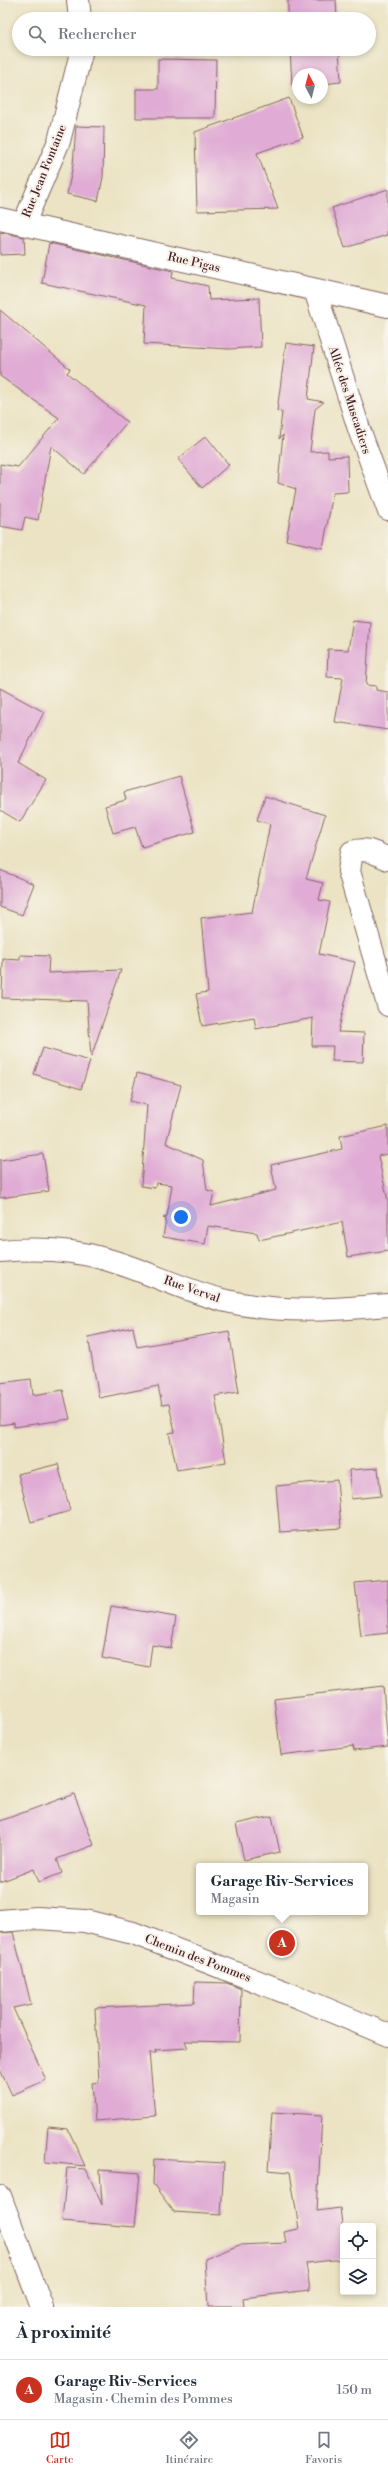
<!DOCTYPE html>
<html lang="fr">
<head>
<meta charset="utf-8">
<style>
	:root { --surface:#fff; --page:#f2f2f3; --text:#1f2937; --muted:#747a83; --line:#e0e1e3; --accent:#c8321e }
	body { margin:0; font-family:"Libre Bodoni",serif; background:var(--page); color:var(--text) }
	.controls { position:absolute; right:12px; bottom:12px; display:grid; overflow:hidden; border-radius:4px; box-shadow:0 2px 6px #0003 }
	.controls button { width:36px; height:36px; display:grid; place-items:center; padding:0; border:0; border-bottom:1px solid var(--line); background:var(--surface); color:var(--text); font:20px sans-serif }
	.compass { position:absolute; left:292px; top:68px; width:36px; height:36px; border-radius:50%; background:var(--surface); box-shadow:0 2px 6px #0003; rotate:353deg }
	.you { position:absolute; left:181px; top:1217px; width:14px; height:14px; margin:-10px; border:3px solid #fff; border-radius:50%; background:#1a73e8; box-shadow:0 0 0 6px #1a73e833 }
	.badge { display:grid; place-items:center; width:26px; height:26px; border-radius:50%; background:var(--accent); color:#fff; font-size:13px; font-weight:700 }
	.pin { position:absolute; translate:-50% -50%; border:2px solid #fff; box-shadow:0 1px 4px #0006 }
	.popup { position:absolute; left:196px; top:1863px; width:172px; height:52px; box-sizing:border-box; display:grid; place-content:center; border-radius:4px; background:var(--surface); filter:drop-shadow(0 1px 3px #0005); font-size:13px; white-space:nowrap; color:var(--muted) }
	.popup b { font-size:15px; color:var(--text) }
	.popup::after { content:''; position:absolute; left:50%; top:100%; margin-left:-8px; border:8px solid transparent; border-top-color:var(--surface) }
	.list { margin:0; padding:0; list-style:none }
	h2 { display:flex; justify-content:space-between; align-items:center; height:52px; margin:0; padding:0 16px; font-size:17px }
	h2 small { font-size:13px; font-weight:400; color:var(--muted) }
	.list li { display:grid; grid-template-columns:26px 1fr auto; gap:12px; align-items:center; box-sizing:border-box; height:60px; padding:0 16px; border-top:1px solid var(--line) }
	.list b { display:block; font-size:15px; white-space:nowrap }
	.list p { margin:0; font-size:13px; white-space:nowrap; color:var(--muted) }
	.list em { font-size:13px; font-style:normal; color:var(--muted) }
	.icon { flex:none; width:22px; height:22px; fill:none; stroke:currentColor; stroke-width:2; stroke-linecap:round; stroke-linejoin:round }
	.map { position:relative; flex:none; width:388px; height:2307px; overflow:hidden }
	.search { position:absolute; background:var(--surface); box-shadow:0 2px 6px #0003; left:12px; right:12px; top:12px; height:44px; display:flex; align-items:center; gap:10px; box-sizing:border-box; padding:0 14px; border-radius:22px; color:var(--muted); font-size:15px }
	.sheet { height:112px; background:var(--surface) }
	nav { display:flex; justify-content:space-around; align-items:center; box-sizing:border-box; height:56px; border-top:1px solid var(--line); background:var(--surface); font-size:11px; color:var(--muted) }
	nav a { display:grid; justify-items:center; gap:2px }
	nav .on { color:var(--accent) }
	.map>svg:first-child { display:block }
	.building { fill:#e0acd5 }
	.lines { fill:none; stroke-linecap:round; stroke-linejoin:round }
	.street-casing { stroke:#826460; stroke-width:24 }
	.secondary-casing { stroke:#826460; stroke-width:24 }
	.street { stroke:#fff; stroke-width:22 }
	.secondary { stroke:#fff; stroke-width:22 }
	.labels { text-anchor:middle; stroke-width:4; stroke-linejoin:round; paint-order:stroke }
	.street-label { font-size:12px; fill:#4a1f2b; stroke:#f7f3e8 }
</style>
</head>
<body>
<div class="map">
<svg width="388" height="2307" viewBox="0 0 388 2307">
	<rect width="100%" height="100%" fill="#f7f3e8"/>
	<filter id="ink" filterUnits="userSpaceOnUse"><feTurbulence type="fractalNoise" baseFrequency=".025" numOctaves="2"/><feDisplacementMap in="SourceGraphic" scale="8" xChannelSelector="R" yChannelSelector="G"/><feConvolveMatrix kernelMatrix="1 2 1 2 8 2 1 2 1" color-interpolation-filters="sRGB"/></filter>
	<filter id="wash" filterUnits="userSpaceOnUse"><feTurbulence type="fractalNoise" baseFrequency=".012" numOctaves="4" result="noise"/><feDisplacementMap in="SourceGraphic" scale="16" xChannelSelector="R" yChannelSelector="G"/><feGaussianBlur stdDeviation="0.9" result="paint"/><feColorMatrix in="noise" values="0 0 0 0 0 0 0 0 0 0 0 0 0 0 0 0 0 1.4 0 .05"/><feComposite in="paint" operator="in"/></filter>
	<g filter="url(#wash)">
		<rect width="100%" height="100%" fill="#ebe3c3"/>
		<g id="blocks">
			<g class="building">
				<path d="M 288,0 L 336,0 L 337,19 L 288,19 Z"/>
				<path d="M 290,49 L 339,49 L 341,82 L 322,84 L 322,74 L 298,74 L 298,85 L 292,85 Z"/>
				<path d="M 158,59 L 216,60 L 215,118 L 136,118 L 136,89 L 158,89 Z"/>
				<path d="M 289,98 L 303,137 L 257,153 L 278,209 L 197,211 L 195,132 Z"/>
				<path d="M 76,126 L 104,127 L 103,177 L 98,201 L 67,194 L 73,165 Z"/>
				<path d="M 388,189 L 387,235 L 345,248 L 332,208 Z"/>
				<path d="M 0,232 L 24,237 L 25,254 L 0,255 Z"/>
				<path d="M 49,243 L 173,271 L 172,278 L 208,286 L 209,300 L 259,298 L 261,347 L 229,349 L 144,344 L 146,305 L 42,283 Z"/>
				<path d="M 0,310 L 70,369 L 67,373 L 127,422 L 84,474 L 51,446 L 38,520 L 25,517 L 22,530 L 0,526 L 0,464 L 18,467 L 59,418 L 0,376 Z"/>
				<path d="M 286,343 L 314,347 L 308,399 L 324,402 L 315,409 L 310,452 L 328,451 L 328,457 L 347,456 L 348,492 L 333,493 L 323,548 L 286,540 L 296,489 L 278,483 L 283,435 L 279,439 L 282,412 L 277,411 Z"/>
				<path d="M 206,436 L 229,465 L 202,488 L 178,459 Z"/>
				<path d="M 353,620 L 370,622 L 366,685 L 376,686 L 376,690 L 388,692 L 388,730 L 335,722 L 343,678 L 327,677 L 328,649 L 348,650 Z"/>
				<path d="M 0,688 L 44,712 L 18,763 L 46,780 L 20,822 L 0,810 Z"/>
				<path d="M 179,776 L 195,832 L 142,847 L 135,827 L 113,833 L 105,806 L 126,800 L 124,792 Z"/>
				<path d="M 265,796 L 325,815 L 306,879 L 323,883 L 319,900 L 330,902 L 319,954 L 355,962 L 338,1032 L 364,1033 L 363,1062 L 332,1061 L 333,1046 L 312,1046 L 313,1018 L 256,1029 L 254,1017 L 202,1026 L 196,994 L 208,992 L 201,918 L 252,912 L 270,824 L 257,820 Z"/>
				<path d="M 0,870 L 34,884 L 22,915 L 0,907 Z"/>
				<path d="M 20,955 L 49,956 L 48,973 L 121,970 L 91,1057 L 87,1001 L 2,998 L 3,959 L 20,960 Z"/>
				<path d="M 43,1048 L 90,1061 L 81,1089 L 34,1074 Z"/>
				<path d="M 137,1073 L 181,1085 L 166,1143 L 203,1160 L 207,1190 L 214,1192 L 211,1206 L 276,1190 L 271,1165 L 342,1149 L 340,1136 L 388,1126 L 388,1154 L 378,1156 L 388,1201 L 388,1251 L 348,1257 L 342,1222 L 259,1240 L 257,1233 L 208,1226 L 205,1244 L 163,1237 L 166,1219 L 163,1218 L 167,1217 L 172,1185 L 156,1183 L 155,1188 L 141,1186 L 147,1105 L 130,1101 Z"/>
				<path d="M 43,1154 L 49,1191 L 0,1198 L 0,1160 Z"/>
				<path d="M 133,1327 L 137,1347 L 229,1331 L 239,1392 L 215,1396 L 226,1462 L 177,1470 L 169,1433 L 175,1432 L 169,1404 L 162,1405 L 158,1386 L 99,1398 L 88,1337 Z"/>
				<path d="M 31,1379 L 33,1395 L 63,1390 L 70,1419 L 14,1427 L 14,1423 L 0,1425 L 0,1383 Z"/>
				<path d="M 58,1464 L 70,1511 L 31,1522 L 18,1474 Z"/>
				<path d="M 378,1468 L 381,1496 L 351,1499 L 349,1470 Z"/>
				<path d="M 337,1480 L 341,1528 L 280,1532 L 276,1486 Z"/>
				<path d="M 388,1580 L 388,1633 L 361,1636 L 355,1583 Z"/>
				<path d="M 111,1606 L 176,1617 L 171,1648 L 152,1645 L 149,1667 L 102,1658 Z"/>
				<path d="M 383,1686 L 388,1747 L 354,1751 L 353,1746 L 281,1755 L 274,1699 Z"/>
				<path d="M 74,1794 L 94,1845 L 57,1859 L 62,1873 L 39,1882 L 34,1869 L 0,1882 L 0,1821 Z"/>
				<path d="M 272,1816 L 280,1852 L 244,1860 L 236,1824 Z"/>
				<path d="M 13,1932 L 31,2004 L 13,2008 L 46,2080 L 12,2095 L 0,2070 L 0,1933 Z"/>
				<path d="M 195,1982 L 227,1983 L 241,1989 L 240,2042 L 185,2041 L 188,2048 L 155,2050 L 156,2053 L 149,2053 L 155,2116 L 95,2121 L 92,2083 L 99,2082 L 95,2008 L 194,2003 Z"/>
				<path d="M 272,2112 L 322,2115 L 317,2211 L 340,2208 L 343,2232 L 343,2259 L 306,2263 L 310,2290 L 243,2298 L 244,2307 L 208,2307 L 205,2259 L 239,2245 L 286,2243 L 284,2232 L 299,2229 L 290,2172 L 268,2170 Z"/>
				<path d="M 48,2127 L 68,2129 L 85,2166 L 45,2162 Z"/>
				<path d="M 154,2159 L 224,2163 L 221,2215 L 174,2212 L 153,2184 Z"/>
				<path d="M 67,2168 L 86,2169 L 102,2205 L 100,2170 L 140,2173 L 135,2227 L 62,2221 Z"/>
			</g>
		</g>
	</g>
	<g filter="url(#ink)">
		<use href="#blocks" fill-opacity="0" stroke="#826460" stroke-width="1"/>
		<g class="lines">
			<defs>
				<g id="street">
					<path d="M 78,0 L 80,19"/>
					<path d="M 0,219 L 388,306"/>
					<path d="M 24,223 L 59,141 L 82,49"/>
					<path d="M 315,290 L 359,429 L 388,509"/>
					<path d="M 388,859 C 375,853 366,847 352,852 L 349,871 L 388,1005"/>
					<path d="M 0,1251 C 35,1248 71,1249 105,1259 C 145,1270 182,1290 222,1300 C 278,1314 332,1310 388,1305"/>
					<path d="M 0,1921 L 37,1918 L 85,1921 L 133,1933 L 300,1998 L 388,2035"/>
				</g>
				<path id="secondary" d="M 0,2196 L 42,2307"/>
			</defs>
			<use href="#street" class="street-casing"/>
			<use href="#secondary" class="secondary-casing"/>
			<use href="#street" class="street"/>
			<use href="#secondary" class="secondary"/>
		</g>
	</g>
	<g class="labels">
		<g class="street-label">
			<text transform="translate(44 171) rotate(-68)" y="4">Rue Jean Fontaine</text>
			<text transform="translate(194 262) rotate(13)" y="4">Rue Pigas</text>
			<text transform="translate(350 400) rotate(72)" y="4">Allée des Muscadiers</text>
			<text transform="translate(192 1289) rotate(19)" y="4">Rue Verval</text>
			<text transform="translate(198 1958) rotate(21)" y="4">Chemin des Pommes</text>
		</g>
	</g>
</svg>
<div class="controls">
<button><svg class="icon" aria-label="locate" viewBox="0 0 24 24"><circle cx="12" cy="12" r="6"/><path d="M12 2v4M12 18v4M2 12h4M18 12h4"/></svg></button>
<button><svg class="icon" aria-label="layers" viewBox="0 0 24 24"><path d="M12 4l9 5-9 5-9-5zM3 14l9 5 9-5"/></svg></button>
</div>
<svg class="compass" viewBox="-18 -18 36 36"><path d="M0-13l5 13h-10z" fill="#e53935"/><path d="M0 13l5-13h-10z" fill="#747a83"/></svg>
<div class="you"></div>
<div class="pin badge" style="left:282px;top:1943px">A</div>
<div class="popup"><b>Garage Riv-Services</b>Magasin</div>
<div class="search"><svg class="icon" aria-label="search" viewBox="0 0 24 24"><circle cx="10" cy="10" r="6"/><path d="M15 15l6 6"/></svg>Rechercher</div>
</div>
<section class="sheet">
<h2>À proximité<small></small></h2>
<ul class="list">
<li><span class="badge">A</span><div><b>Garage Riv-Services</b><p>Magasin · Chemin des Pommes</p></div><em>150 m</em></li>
</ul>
</section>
<nav>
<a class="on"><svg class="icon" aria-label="map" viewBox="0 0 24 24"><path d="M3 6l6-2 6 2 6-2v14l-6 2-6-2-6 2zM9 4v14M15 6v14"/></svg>Carte</a>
<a><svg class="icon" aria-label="directions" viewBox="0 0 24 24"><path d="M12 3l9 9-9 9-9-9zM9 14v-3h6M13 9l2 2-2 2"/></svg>Itinéraire</a>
<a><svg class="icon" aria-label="saved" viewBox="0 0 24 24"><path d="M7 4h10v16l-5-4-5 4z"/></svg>Favoris</a>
</nav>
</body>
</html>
